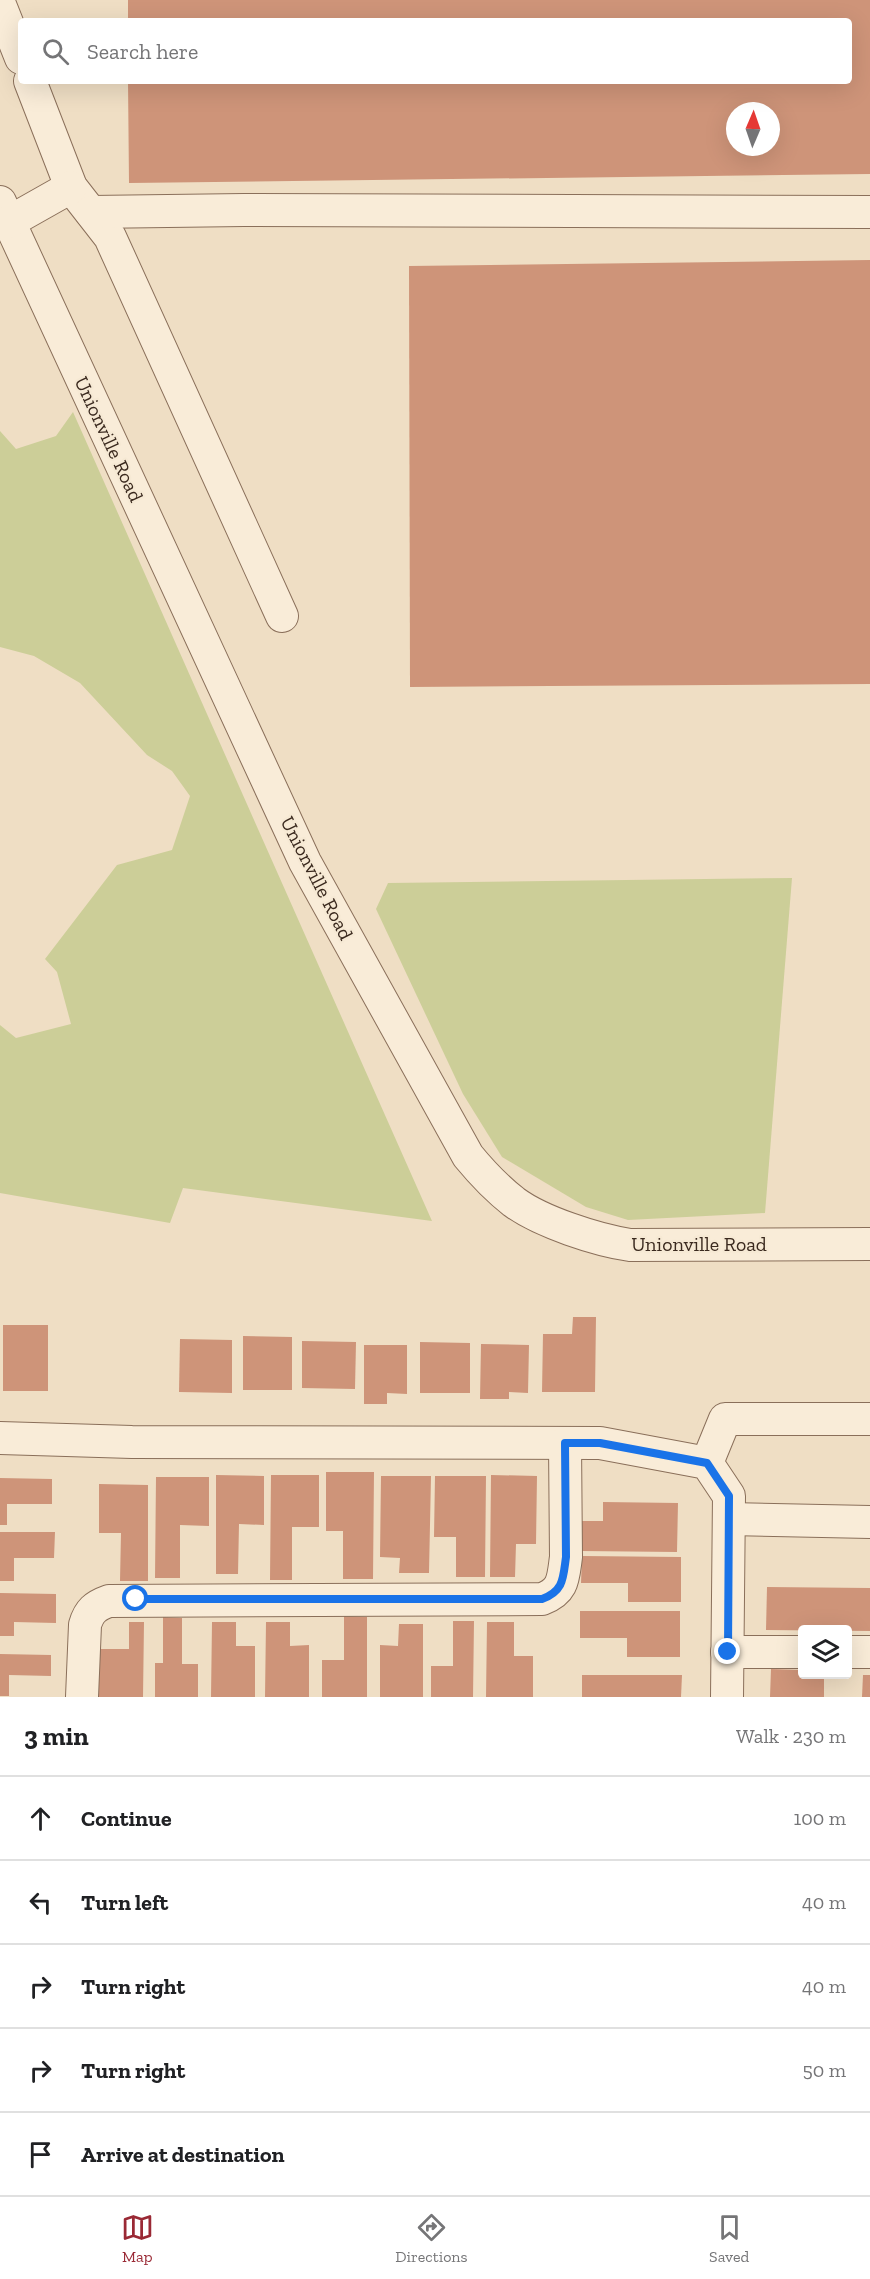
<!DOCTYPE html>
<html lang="en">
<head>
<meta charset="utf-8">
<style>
  :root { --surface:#fff; --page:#f2f2f2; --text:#202124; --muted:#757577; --line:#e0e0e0; --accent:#9a2935 }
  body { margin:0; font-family:"Zilla Slab",serif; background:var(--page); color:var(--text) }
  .controls { position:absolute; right:18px; bottom:18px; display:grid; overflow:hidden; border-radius:6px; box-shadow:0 6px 24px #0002 }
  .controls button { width:54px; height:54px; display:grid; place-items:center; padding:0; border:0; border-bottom:2px solid var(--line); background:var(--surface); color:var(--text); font:30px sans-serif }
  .compass { position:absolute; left:726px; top:102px; width:54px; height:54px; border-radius:50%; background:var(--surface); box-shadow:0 6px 24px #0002; rotate:2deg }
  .stop { position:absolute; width:18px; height:18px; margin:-14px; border:4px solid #1a73e8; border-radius:50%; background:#fff }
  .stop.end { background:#1a73e8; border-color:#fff; box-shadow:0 2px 6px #0008 }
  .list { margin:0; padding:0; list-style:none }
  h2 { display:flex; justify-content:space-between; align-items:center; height:78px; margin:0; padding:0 24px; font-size:26px }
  h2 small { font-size:20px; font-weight:400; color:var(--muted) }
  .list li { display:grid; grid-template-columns:39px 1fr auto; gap:18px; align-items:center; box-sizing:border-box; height:84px; padding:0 24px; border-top:2px solid var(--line) }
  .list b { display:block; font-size:22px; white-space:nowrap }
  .list em { font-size:20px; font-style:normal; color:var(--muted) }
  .icon { flex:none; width:33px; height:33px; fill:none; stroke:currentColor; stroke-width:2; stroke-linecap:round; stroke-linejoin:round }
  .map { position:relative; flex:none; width:870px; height:1697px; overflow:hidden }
  .search { position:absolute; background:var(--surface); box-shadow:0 6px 24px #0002; left:18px; right:18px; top:18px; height:66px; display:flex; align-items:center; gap:15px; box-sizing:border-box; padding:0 21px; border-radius:6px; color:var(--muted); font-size:22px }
  .sheet { height:498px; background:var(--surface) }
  nav { display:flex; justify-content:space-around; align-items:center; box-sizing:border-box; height:84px; border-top:2px solid var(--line); background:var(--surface); font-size:16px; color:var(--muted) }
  nav a { display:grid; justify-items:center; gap:3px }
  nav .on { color:var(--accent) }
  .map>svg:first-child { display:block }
  .green { fill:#ccce98 }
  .building { fill:#ce9479; fill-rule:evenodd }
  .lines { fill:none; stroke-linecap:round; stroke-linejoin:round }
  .minor-casing { stroke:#8a6f5a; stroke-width:34 }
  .minor { stroke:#f9ecd8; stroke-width:32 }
  .route { stroke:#1a73e8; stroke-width:8 }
  .labels { text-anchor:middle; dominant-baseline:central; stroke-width:4.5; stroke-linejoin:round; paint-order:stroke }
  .street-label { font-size:20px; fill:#3a291e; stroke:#f6e9d4 }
</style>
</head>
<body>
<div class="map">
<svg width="870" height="1697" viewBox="0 0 870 1697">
  <rect width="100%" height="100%" fill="#efdec4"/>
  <g class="green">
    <path d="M 73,412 L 432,1221 L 183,1188 L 170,1223 L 0,1193 L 0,1025 L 16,1038 L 71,1024 L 57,972 L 45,959 L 117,865 L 172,850 L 190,796 L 172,771 L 147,755 L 80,683 L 34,656 L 0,647 L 0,431 L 16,449 L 56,436 Z"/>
    <path d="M 792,878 L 765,1213 L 628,1220 L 586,1207 L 502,1157 L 463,1094 L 376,909 L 388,883 Z"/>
  </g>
  <g class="building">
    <path d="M 128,0 L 870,0 L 870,174 L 129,183 L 128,81 L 849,81 L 849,21 L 128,21 ZM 735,111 L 771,111 L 771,147 L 735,147 Z"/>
    <path d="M 870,260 L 870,684 L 410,687 L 409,266 Z"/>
    <path d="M 573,1317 L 596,1317 L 595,1392 L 542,1392 L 543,1334 L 572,1334 Z"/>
    <rect x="3" y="1325" width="45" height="66"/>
    <path d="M 243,1336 L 292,1337 L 292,1390 L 243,1390 Z"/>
    <path d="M 180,1339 L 232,1340 L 232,1393 L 179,1392 Z"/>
    <path d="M 302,1341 L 356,1342 L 355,1389 L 302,1388 Z"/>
    <path d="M 420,1342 L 470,1343 L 470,1393 L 420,1393 Z"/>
    <path d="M 481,1344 L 529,1345 L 528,1393 L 509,1392 L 509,1399 L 480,1399 Z"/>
    <path d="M 364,1345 L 407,1345 L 407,1394 L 387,1393 L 387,1404 L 364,1404 Z"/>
    <path d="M 326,1472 L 374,1472 L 373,1579 L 343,1579 L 343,1531 L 326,1531 Z"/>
    <path d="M 216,1475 L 264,1476 L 264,1525 L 239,1524 L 238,1574 L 216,1574 Z"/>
    <path d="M 271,1475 L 319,1475 L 319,1527 L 292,1527 L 292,1580 L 270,1580 Z"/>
    <path d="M 491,1475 L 537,1476 L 536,1544 L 516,1544 L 515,1577 L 490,1577 Z"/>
    <path d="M 381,1476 L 431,1476 L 429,1573 L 399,1573 L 400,1558 L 380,1557 Z"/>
    <path d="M 435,1476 L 486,1476 L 485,1577 L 456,1577 L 456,1537 L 434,1537 Z"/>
    <path d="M 156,1477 L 209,1477 L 209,1526 L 180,1525 L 180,1578 L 155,1578 Z"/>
    <path d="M 0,1478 L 52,1479 L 52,1504 L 7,1504 L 7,1525 L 0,1525 Z"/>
    <path d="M 99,1484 L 148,1485 L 148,1581 L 120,1581 L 121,1533 L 99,1533 Z"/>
    <path d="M 603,1502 L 678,1503 L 677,1552 L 581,1551 L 582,1521 L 603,1521 Z"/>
    <path d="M 0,1532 L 55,1532 L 54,1558 L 14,1558 L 14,1581 L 0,1581 Z"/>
    <path d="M 582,1556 L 681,1557 L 681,1602 L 628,1602 L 628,1583 L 581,1583 Z"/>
    <path d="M 767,1587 L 870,1588 L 870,1631 L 766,1630 Z"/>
    <path d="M 0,1593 L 56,1594 L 56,1623 L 14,1622 L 14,1636 L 0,1636 Z"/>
    <path d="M 580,1611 L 680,1611 L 680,1657 L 627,1657 L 627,1638 L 580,1638 Z"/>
    <path d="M 344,1616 L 367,1617 L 367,1697 L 322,1697 L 322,1660 L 344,1660 Z"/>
    <path d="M 163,1617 L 182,1618 L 182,1664 L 198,1664 L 198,1697 L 155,1697 L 155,1663 L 163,1663 Z"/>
    <path d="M 453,1621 L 474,1621 L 473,1697 L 431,1697 L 431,1666 L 453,1666 Z"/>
    <path d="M 129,1622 L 144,1622 L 143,1697 L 96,1697 L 97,1649 L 129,1649 Z"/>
    <path d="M 212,1622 L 236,1622 L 236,1646 L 255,1646 L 255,1697 L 211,1697 Z"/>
    <path d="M 266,1622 L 290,1622 L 290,1646 L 309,1645 L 309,1697 L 265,1697 Z"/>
    <path d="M 487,1622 L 514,1622 L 514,1656 L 533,1656 L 533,1697 L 486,1697 Z"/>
    <path d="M 399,1624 L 423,1624 L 423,1697 L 380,1697 L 380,1645 L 398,1646 Z"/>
    <path d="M 0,1654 L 51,1655 L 51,1676 L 9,1675 L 9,1696 L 0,1696 Z"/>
    <path d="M 771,1669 L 802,1670 L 802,1674 L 824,1674 L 824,1697 L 770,1697 Z"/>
    <path d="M 582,1675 L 682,1675 L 681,1697 L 582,1697 Z"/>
    <path d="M 863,1675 L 870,1675 L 870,1697 L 862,1697 Z"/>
  </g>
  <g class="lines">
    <g class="minor-casing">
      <g id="minor">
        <path d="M 0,5 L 21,58"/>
        <path d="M 30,81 L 71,187 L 110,237 L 282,616"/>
        <path d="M 0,202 L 305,862 L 468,1156 C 482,1173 496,1188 514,1202 C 541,1222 597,1240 630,1245 L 870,1244"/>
        <path d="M 91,212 L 244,210 L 870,212"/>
        <path d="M 9,222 L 71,187"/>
        <path d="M 0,1438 L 132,1442 L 600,1443 L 707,1463 L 729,1496 L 727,1697"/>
        <path d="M 707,1463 L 725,1419 L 870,1419"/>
        <path d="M 729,1519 L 870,1522"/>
        <path d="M 727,1652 L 802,1652"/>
        <path d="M 848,1652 L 870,1652"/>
        <path d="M 82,1697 L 85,1625 C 89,1611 95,1606 109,1601 L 542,1599 C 564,1591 563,1578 566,1557 L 565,1443"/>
      </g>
    </g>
    <use href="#minor" class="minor"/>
  </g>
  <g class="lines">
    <path class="route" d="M 136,1599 L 542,1599 C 564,1591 563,1578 566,1557 L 565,1443 L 600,1443 L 707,1463 L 729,1496 L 728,1652"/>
  </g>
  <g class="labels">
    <g class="street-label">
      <text transform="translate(109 439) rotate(65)">Unionville Road</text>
      <text transform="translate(317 878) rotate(63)">Unionville Road</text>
      <text x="699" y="1244">Unionville Road</text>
    </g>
  </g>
</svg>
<div class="controls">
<button><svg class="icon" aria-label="layers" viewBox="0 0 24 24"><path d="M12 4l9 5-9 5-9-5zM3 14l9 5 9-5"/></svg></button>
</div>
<svg class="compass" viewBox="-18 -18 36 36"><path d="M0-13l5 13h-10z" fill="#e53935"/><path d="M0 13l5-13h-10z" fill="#757577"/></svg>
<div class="stop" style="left:136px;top:1599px"></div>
<div class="stop end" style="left:728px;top:1652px"></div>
<div class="search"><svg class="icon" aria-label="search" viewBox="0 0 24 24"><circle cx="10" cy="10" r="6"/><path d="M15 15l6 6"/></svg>Search here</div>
</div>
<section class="sheet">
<h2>3 min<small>Walk · 230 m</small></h2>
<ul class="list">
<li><svg class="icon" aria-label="ahead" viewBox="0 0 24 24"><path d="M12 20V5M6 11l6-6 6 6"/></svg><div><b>Continue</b></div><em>100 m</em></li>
<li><svg class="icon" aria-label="left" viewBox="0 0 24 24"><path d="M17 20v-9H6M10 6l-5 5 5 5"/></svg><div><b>Turn left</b></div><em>40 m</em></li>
<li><svg class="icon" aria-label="right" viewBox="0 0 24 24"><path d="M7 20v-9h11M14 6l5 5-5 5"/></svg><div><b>Turn right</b></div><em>40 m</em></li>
<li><svg class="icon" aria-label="right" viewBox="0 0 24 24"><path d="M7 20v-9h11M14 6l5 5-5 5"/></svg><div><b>Turn right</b></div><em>50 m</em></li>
<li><svg class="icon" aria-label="arrive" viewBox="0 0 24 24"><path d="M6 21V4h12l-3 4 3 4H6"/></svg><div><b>Arrive at destination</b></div></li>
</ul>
</section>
<nav>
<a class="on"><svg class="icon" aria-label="map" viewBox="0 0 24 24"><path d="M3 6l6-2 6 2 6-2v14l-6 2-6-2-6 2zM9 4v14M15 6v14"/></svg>Map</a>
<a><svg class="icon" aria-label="directions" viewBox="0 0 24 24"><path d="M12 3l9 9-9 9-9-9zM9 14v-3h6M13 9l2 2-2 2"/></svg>Directions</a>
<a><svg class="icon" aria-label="saved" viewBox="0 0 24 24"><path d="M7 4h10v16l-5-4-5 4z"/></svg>Saved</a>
</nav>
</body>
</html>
